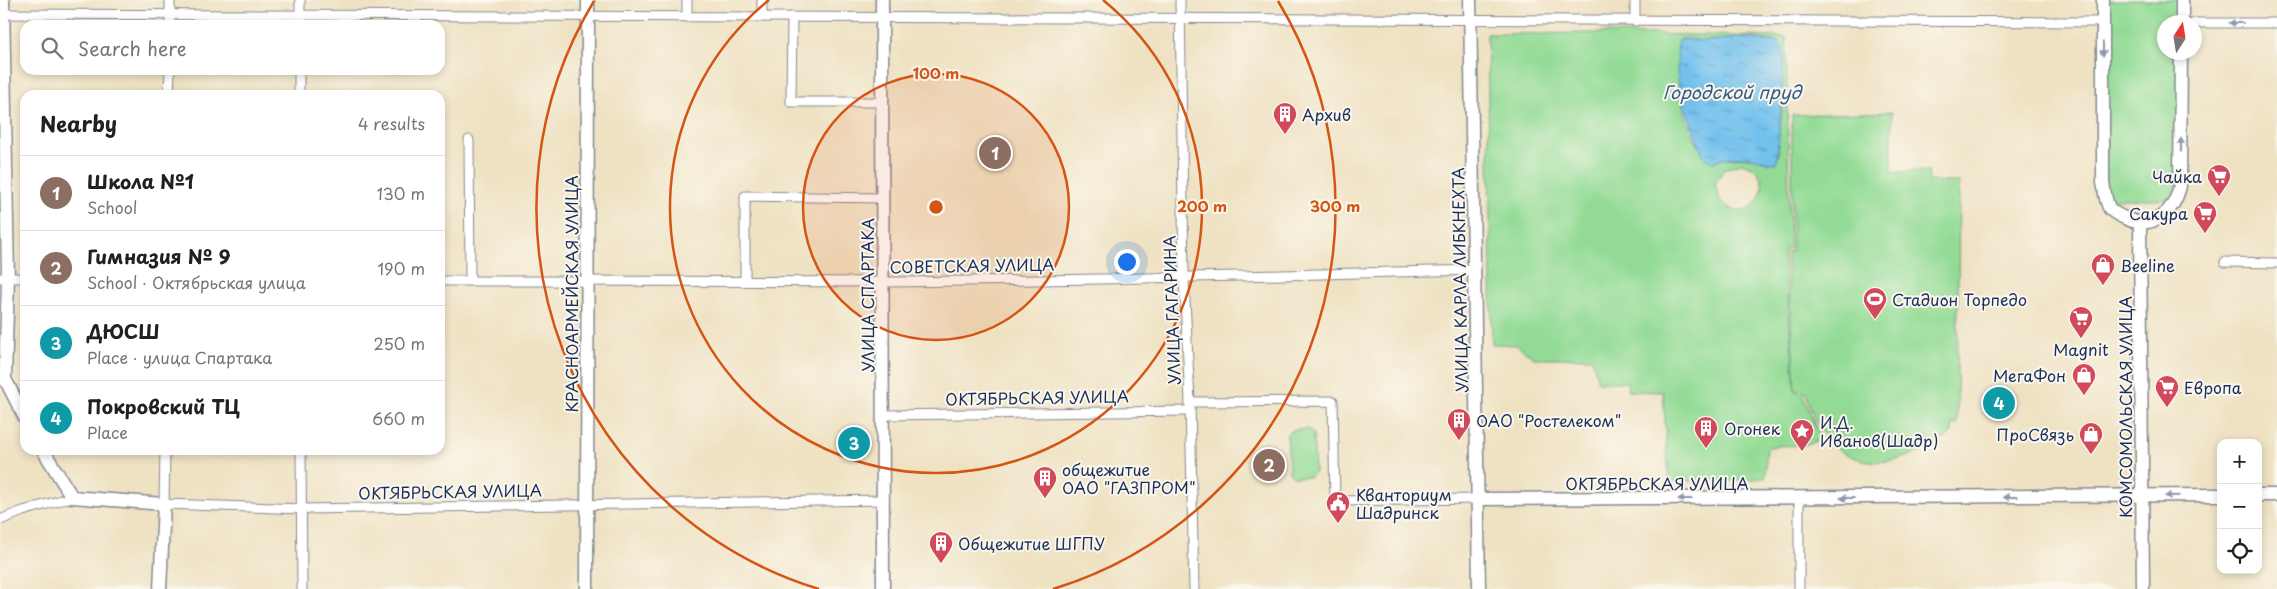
<!DOCTYPE html>
<html lang="en">
<head>
<meta charset="utf-8">
<style>
  :root { --surface:#fff; --page:#f2f2f2; --text:#202124; --muted:#757577; --line:#e0e0e0; --accent:#d93025 }
  body { margin:0; font-family:"Playpen Sans",sans-serif; background:var(--page); color:var(--text) }
  .controls { position:absolute; right:15px; bottom:15px; display:grid; overflow:hidden; border-radius:10px; box-shadow:0 2px 8px #0003 }
  .controls button { width:45px; height:45px; display:grid; place-items:center; padding:0; border:0; border-bottom:1px solid var(--line); background:var(--surface); color:var(--text); font:25px sans-serif }
  .compass { position:absolute; left:2157px; top:15px; width:45px; height:45px; border-radius:50%; background:var(--surface); box-shadow:0 2px 8px #0003; rotate:12deg }
  .you { position:absolute; left:1126px; top:261px; width:18px; height:18px; margin:-12px; border:4px solid #fff; border-radius:50%; background:#1a73e8; box-shadow:0 0 0 8px #1a73e833 }
  .badge { display:grid; place-items:center; width:32px; height:32px; border-radius:50%; background:var(--accent); color:#fff; font-size:16px; font-weight:700 }
  .pin { position:absolute; translate:-50% -50%; border:2px solid #fff; box-shadow:0 1px 5px #0006 }
  .list { margin:0; padding:0; list-style:none }
  h2 { display:flex; justify-content:space-between; align-items:center; height:65px; margin:0; padding:0 20px; font-size:21px }
  h2 small { font-size:16px; font-weight:400; color:var(--muted) }
  .list li { display:grid; grid-template-columns:32px 1fr auto; gap:15px; align-items:center; box-sizing:border-box; height:75px; padding:0 20px; border-top:1px solid var(--line) }
  .list b { display:block; font-size:19px; white-space:nowrap }
  .list p { margin:0; font-size:16px; white-space:nowrap; color:var(--muted) }
  .list em { font-size:16px; font-style:normal; color:var(--muted) }
  .icon { flex:none; width:28px; height:28px; fill:none; stroke:currentColor; stroke-width:2; stroke-linecap:round; stroke-linejoin:round }
  .map { position:relative; flex:none; width:2277px; height:589px; overflow:hidden }
  .search { position:absolute; background:var(--surface); box-shadow:0 2px 8px #0003; left:20px; top:20px; width:425px; height:55px; display:flex; align-items:center; gap:12px; box-sizing:border-box; padding:0 18px; border-radius:15px; color:var(--muted); font-size:19px }
  .panel { position:absolute; background:var(--surface); box-shadow:0 2px 8px #0003; left:20px; top:90px; width:425px; height:365px; border-radius:15px }
  .map>svg:first-child { display:block }
  .green { fill:#93db95; stroke:#57857a; fill-rule:evenodd }
  .water { fill:url(#water-ripples); stroke:#4678a6 }
  .lines { fill:none; stroke-linecap:round; stroke-linejoin:round }
  .street-casing { stroke:#858890; stroke-width:11 }
  .secondary-casing { stroke:#858890; stroke-width:15 }
  .street { stroke:#fff; stroke-width:9 }
  .secondary { stroke:#fff; stroke-width:12 }
  .oneway { fill:#8d97ae }
  .ring { fill:none; stroke:#d45514; stroke-width:2.5 }
  .labels { text-anchor:middle; dominant-baseline:central; stroke-width:4; stroke-linejoin:round; paint-order:stroke }
  .poi-label { font-size:16px; fill:#1b2f5e; stroke:#fbf7ec; text-anchor:start }
  .street-label { font-size:16px; fill:#1b2f5e; stroke:#fbf7ec }
  .water-label { font-size:18px; font-style:italic; fill:#355b89; stroke:#fbf7ec }
  .centre { fill:#d45514; stroke:#fbf7ec; stroke-width:2.5 }
  .ring-label { font-size:15px; text-anchor:middle; font-weight:bold; fill:#d45514; stroke:#fbf7ec; stroke-width:4; stroke-linejoin:round; paint-order:stroke }
</style>
</head>
<body>
<div class="map">
<svg width="2277" height="589" viewBox="0 0 2277 589">
  <defs>
    <pattern id="water-ripples" width="26" height="14" patternUnits="userSpaceOnUse" patternTransform="scale(1.25)"><rect width="26" height="14" fill="#72c1ed"/><path d="M2 4q2-2 4 0t4 0M15 11q2-2 4 0t4 0" fill="none" stroke="#5d9dc3"/></pattern>
  </defs>
  <rect width="100%" height="100%" fill="#fbf7ec"/>
  <filter id="ink" filterUnits="userSpaceOnUse"><feTurbulence type="fractalNoise" baseFrequency=".02" numOctaves="2"/><feDisplacementMap in="SourceGraphic" scale="10" xChannelSelector="R" yChannelSelector="G"/><feConvolveMatrix kernelMatrix="1 2 1 2 8 2 1 2 1" color-interpolation-filters="sRGB"/></filter>
  <filter id="wash" filterUnits="userSpaceOnUse"><feTurbulence type="fractalNoise" baseFrequency=".0096" numOctaves="4" result="noise"/><feDisplacementMap in="SourceGraphic" scale="20" xChannelSelector="R" yChannelSelector="G"/><feGaussianBlur stdDeviation="1.12" result="paint"/><feColorMatrix in="noise" values="0 0 0 0 0 0 0 0 0 0 0 0 0 0 0 0 0 1.4 0 .05"/><feComposite in="paint" operator="in"/></filter>
  <g filter="url(#wash)">
    <rect width="100%" height="100%" fill="#efe2c3"/>
    <g class="green">
      <path d="M 2103,0 L 2182,0 L 2182,22 L 2164,22 L 2164,52 L 2181,53 L 2177,199 L 2106,199 Z"/>
      <path d="M 1606,33 L 1786,37 L 1790,248 L 1784,250 L 1795,390 L 1803,395 L 1820,438 C 1805,451 1785,442 1767,448 L 1765,478 L 1729,481 L 1669,481 L 1663,392 L 1628,391 L 1627,382 L 1598,382 L 1592,358 L 1534,358 L 1517,345 L 1492,344 L 1487,34 ZM 1739,38 L 1757,38 L 1779,42 L 1782,47 L 1782,117 L 1778,136 L 1779,156 L 1771,163 C 1751,157 1733,155 1713,162 C 1683,138 1675,77 1678,41 L 1682,39 L 1705,41 ZM 1741,163 C 1785,173 1752,233 1720,201 L 1715,184 L 1724,169 Z"/>
      <path d="M 1892,112 L 1892,172 L 1928,171 L 1929,181 L 1959,182 L 1957,424 L 1953,424 L 1952,433 C 1915,461 1858,479 1824,435 C 1815,423 1810,407 1806,393 L 1795,389 L 1787,251 L 1792,251 L 1792,115 Z"/>
      <path d="M 1308,429 L 1313,434 L 1315,472 L 1310,477 L 1294,477 L 1289,472 L 1287,434 L 1292,430 Z"/>
    </g>
    <path class="water" d="M 1739,38 L 1779,42 L 1782,47 L 1784,60 L 1777,163 L 1771,163 L 1751,157 L 1730,157 L 1713,162 L 1707,160 L 1702,153 L 1680,94 L 1677,71 L 1678,41 L 1682,39 L 1705,41 Z"/>
  </g>
  <g filter="url(#ink)">
    <g class="lines">
      <g class="street-casing">
        <g id="street">
          <path d="M 300,0 L 300,25"/>
          <path d="M 1180,0 L 1184,278 L 1190,402 L 1194,589"/>
          <path d="M 1635,0 L 1635,21"/>
          <path d="M 0,14 L 2103,22"/>
          <path d="M 687,17 L 687,0"/>
          <path d="M 762,17 L 762,0"/>
          <path d="M 792,17 L 791,102 L 882,102"/>
          <path d="M 2194,23 L 2277,23"/>
          <path d="M 170,25 L 170,0"/>
          <path d="M 169,95 L 170,70"/>
          <path d="M 299,95 L 299,70"/>
          <path d="M 469,140 L 470,281"/>
          <path d="M 2225,262 L 2277,263"/>
          <path d="M 0,278 L 25,278"/>
          <path d="M 440,281 C 587,280 735,282 882,282 C 1080,281 1278,275 1475,270"/>
          <path d="M 745,281 L 745,196 L 883,198"/>
          <path d="M 1190,402 L 1333,401 L 1335,501 L 1478,499"/>
          <path d="M 884,415 L 1190,411"/>
          <path d="M 165,450 L 164,504 L 302,509 L 884,500"/>
          <path d="M 301,450 L 302,589"/>
          <path d="M 0,520 L 23,511 L 72,497"/>
          <path d="M 1799,589 L 1799,498"/>
        </g>
      </g>
      <g class="secondary-casing">
        <g id="secondary">
          <path d="M 3,0 L 8,278 L 5,379 L 25,418"/>
          <path d="M 882,0 L 883,589"/>
          <path d="M 1470,0 L 1479,589"/>
          <path d="M 2103,0 L 2103,183 C 2105,191 2105,202 2110,209 C 2114,213 2122,217 2127,219 C 2154,230 2174,212 2180,186 L 2181,52"/>
          <path d="M 2182,22 L 2182,0"/>
          <path d="M 2140,224 L 2143,589"/>
          <path d="M 43,450 L 72,497 L 164,504 L 160,589"/>
          <path d="M 2258,495 L 2277,495"/>
          <path d="M 1478,499 L 2221,495"/>
          <path d="M 587,589 L 588,0"/>
        </g>
      </g>
      <use href="#street" class="street"/>
      <use href="#secondary" class="secondary"/>
    </g>
    <defs><path id="oneway-solid" d="M-6-.8H1V-3.2L6.5 0L1 3.2V.8H-6Z" transform="scale(1.25)"/></defs>
    <g class="oneway">
      <use href="#oneway-solid" transform="translate(2236 23) rotate(-180)"/>
      <use href="#oneway-solid" transform="translate(2103 49) rotate(90)"/>
      <use href="#oneway-solid" transform="translate(2181 145) rotate(-90)"/>
      <use href="#oneway-solid" transform="translate(2172 496) rotate(179)"/>
      <use href="#oneway-solid" transform="translate(2010 497) rotate(180)"/>
      <use href="#oneway-solid" transform="translate(1847 498) rotate(180)"/>
      <use href="#oneway-solid" transform="translate(1685 499) rotate(180)"/>
    </g>
  </g>
  <circle cx="936" cy="207" r="133" fill="#d45514" fill-opacity=".12"/>
  <g class="ring">
    <circle cx="936" cy="207" r="133"/>
    <path d="M1103 0A266 266 0 1 1 769 0"/>
    <path d="M819 589A399 399 0 0 1 594 1M1278 1A399 399 0 0 1 1053 589"/>
  </g>
  <defs>
    <g id="building-pin" transform="scale(1.25)"><path d="M0 17L-7.5 6A9.5 9.5 0 1 1 7.5 6Z" fill="#d1495b" stroke="#fbf7ec"/><path d="M-4-6H4V6H1V3H-1V6H-4ZM-2.5-4.3h1.7v1.8h-1.7ZM.8-4.3h1.7v1.8H.8ZM-2.5-1h1.7V.8h-1.7ZM.8-1h1.7V.8H.8Z" fill="#fff"/></g>
    <g id="supermarket-pin" transform="scale(1.25)"><path d="M0 17L-7.5 6A9.5 9.5 0 1 1 7.5 6Z" fill="#d1495b" stroke="#fbf7ec"/><path d="M-6-5.5h2.5l.6 2H6L4.5 2H-2.5L-4.4-4H-6ZM-1.5 3.2a1.3 1.3 0 1 0 .1 0ZM3 3.2a1.3 1.3 0 1 0 .1 0Z" fill="#fff"/></g>
    <g id="shop-pin" transform="scale(1.25)"><path d="M0 17L-7.5 6A9.5 9.5 0 1 1 7.5 6Z" fill="#d1495b" stroke="#fbf7ec"/><path d="M-5-2.5h2.3a2.7 3.5 0 0 1 5.4 0H5L5.5 6h-11ZM-1.5-2.5h3a1.5 2.3 0 0 0-3 0Z" fill="#fff"/></g>
    <g id="stadium-pin" transform="scale(1.25)"><path d="M0 17L-7.5 6A9.5 9.5 0 1 1 7.5 6Z" fill="#d1495b" stroke="#fbf7ec"/><path d="M0-5a6.5 5 0 1 0 0 10a6.5 5 0 1 0 0-10ZM-3.5-1.8h7v3.6h-7Z" fill="#fff"/></g>
    <g id="sight-pin" transform="scale(1.25)"><path d="M0 17L-7.5 6A9.5 9.5 0 1 1 7.5 6Z" fill="#d1495b" stroke="#fbf7ec"/><path d="M0-6L1.8-2.2L6-1.7L2.9 1.2L3.7 5.4L0 3.3L-3.7 5.4L-2.9 1.2L-6-1.7L-1.8-2.2Z" fill="#fff"/></g>
    <g id="civic-pin" transform="scale(1.25)"><path d="M0 17L-7.5 6A9.5 9.5 0 1 1 7.5 6Z" fill="#d1495b" stroke="#fbf7ec"/><path d="M-.6-6.5H3V-4.5H.6V-3L4-1V1h2V6H-6V1h2V-1L-.6-3ZM-1.2 2.5V6h2.4V2.5Z" fill="#fff"/></g>
  </defs>
  <g fill-rule="evenodd">
    <use href="#building-pin" x="1285" y="114"/>
    <use href="#supermarket-pin" x="2219" y="176"/>
    <use href="#supermarket-pin" x="2205" y="213"/>
    <use href="#shop-pin" x="2103" y="265"/>
    <use href="#stadium-pin" x="1875" y="299"/>
    <use href="#supermarket-pin" x="2081" y="318"/>
    <use href="#shop-pin" x="2084" y="375"/>
    <use href="#supermarket-pin" x="2167" y="387"/>
    <use href="#building-pin" x="1459" y="420"/>
    <use href="#building-pin" x="1706" y="428"/>
    <use href="#sight-pin" x="1802" y="431"/>
    <use href="#shop-pin" x="2091" y="434"/>
    <use href="#building-pin" x="1045" y="478"/>
    <use href="#civic-pin" x="1338" y="503"/>
    <use href="#building-pin" x="941" y="543"/>
  </g>
  <g class="labels">
    <g class="poi-label">
      <text x="1302" y="114">Архив</text>
      <text x="2202" y="176" text-anchor="end">Чайка</text>
      <text x="2188" y="213" text-anchor="end">Сакура</text>
      <text x="2120" y="265">Beeline</text>
      <text x="1892" y="299">Стадион Торпедо</text>
      <text x="2081" y="349" text-anchor="middle">Magnit</text>
      <text x="2066" y="375" text-anchor="end">МегаФон</text>
      <text x="2184" y="387">Европа</text>
      <text x="1476" y="420">ОАО "Ростелеком"</text>
      <text x="1820" y="422">И.Д.<tspan x="1820" dy="18">Иванов(Шадр)</tspan></text>
      <text x="1724" y="428">Огонек</text>
      <text x="2074" y="434" text-anchor="end">ПроСвязь</text>
      <text x="1062" y="469">общежитие<tspan x="1062" dy="18">ОАО "ГАЗПРОМ"</tspan></text>
      <text x="1356" y="494">Кванториум<tspan x="1356" dy="18">Шадринск</tspan></text>
      <text x="958" y="543">Общежитие ШГПУ</text>
    </g>
    <g class="street-label">
      <text transform="translate(972 265) rotate(-1)">СОВЕТСКАЯ УЛИЦА</text>
      <text transform="translate(1459 280) rotate(-91)">УЛИЦА КАРЛА ЛИБКНЕХТА</text>
      <text transform="translate(571 294) rotate(-90)">КРАСНОАРМЕЙСКАЯ УЛИЦА</text>
      <text transform="translate(867 295) rotate(-90)">УЛИЦА СПАРТАКА</text>
      <text transform="translate(1171 310) rotate(-92)">УЛИЦА ГАГАРИНА</text>
      <text transform="translate(1037 397) rotate(-1)">ОКТЯБРЬСКАЯ УЛИЦА</text>
      <text transform="translate(2125 407) rotate(-90)">КОМСОМОЛЬСКАЯ УЛИЦА</text>
      <text x="1657" y="483">ОКТЯБРЬСКАЯ УЛИЦА</text>
      <text transform="translate(450 491) rotate(-1)">ОКТЯБРЬСКАЯ УЛИЦА</text>
    </g>
    <g class="water-label">
      <text x="1732" y="91">Городской пруд</text>
    </g>
  </g>
  <circle cx="936" cy="207" r="8" class="centre"/>
  <g class="ring-label">
    <text x="936" y="79">100 m</text>
    <text x="1202" y="212">200 m</text>
    <text x="1335" y="212">300 m</text>
  </g>
</svg>
<div class="controls">
<button>+</button>
<button>−</button>
<button><svg class="icon" aria-label="locate" viewBox="0 0 24 24"><circle cx="12" cy="12" r="6"/><path d="M12 2v4M12 18v4M2 12h4M18 12h4"/></svg></button>
</div>
<svg class="compass" viewBox="-18 -18 36 36"><path d="M0-13l5 13h-10z" fill="#e53935"/><path d="M0 13l5-13h-10z" fill="#757577"/></svg>
<div class="you"></div>
<div class="pin badge" style="left:995px;top:153px;background:#8d6e63">1</div>
<div class="pin badge" style="left:1269px;top:465px;background:#8d6e63">2</div>
<div class="pin badge" style="left:854px;top:443px;background:#0f9aa8">3</div>
<div class="pin badge" style="left:1999px;top:403px;background:#0f9aa8">4</div>
<div class="search"><svg class="icon" aria-label="search" viewBox="0 0 24 24"><circle cx="10" cy="10" r="6"/><path d="M15 15l6 6"/></svg>Search here</div>
<section class="panel">
<h2>Nearby<small>4 results</small></h2>
<ul class="list">
<li><span class="badge" style="background:#8d6e63">1</span><div><b>Школа №1</b><p>School</p></div><em>130 m</em></li>
<li><span class="badge" style="background:#8d6e63">2</span><div><b>Гимназия № 9</b><p>School · Октябрьская улица</p></div><em>190 m</em></li>
<li><span class="badge" style="background:#0f9aa8">3</span><div><b>ДЮСШ</b><p>Place · улица Спартака</p></div><em>250 m</em></li>
<li><span class="badge" style="background:#0f9aa8">4</span><div><b>Покровский ТЦ</b><p>Place</p></div><em>660 m</em></li>
</ul>
</section>
</div>
</body>
</html>
